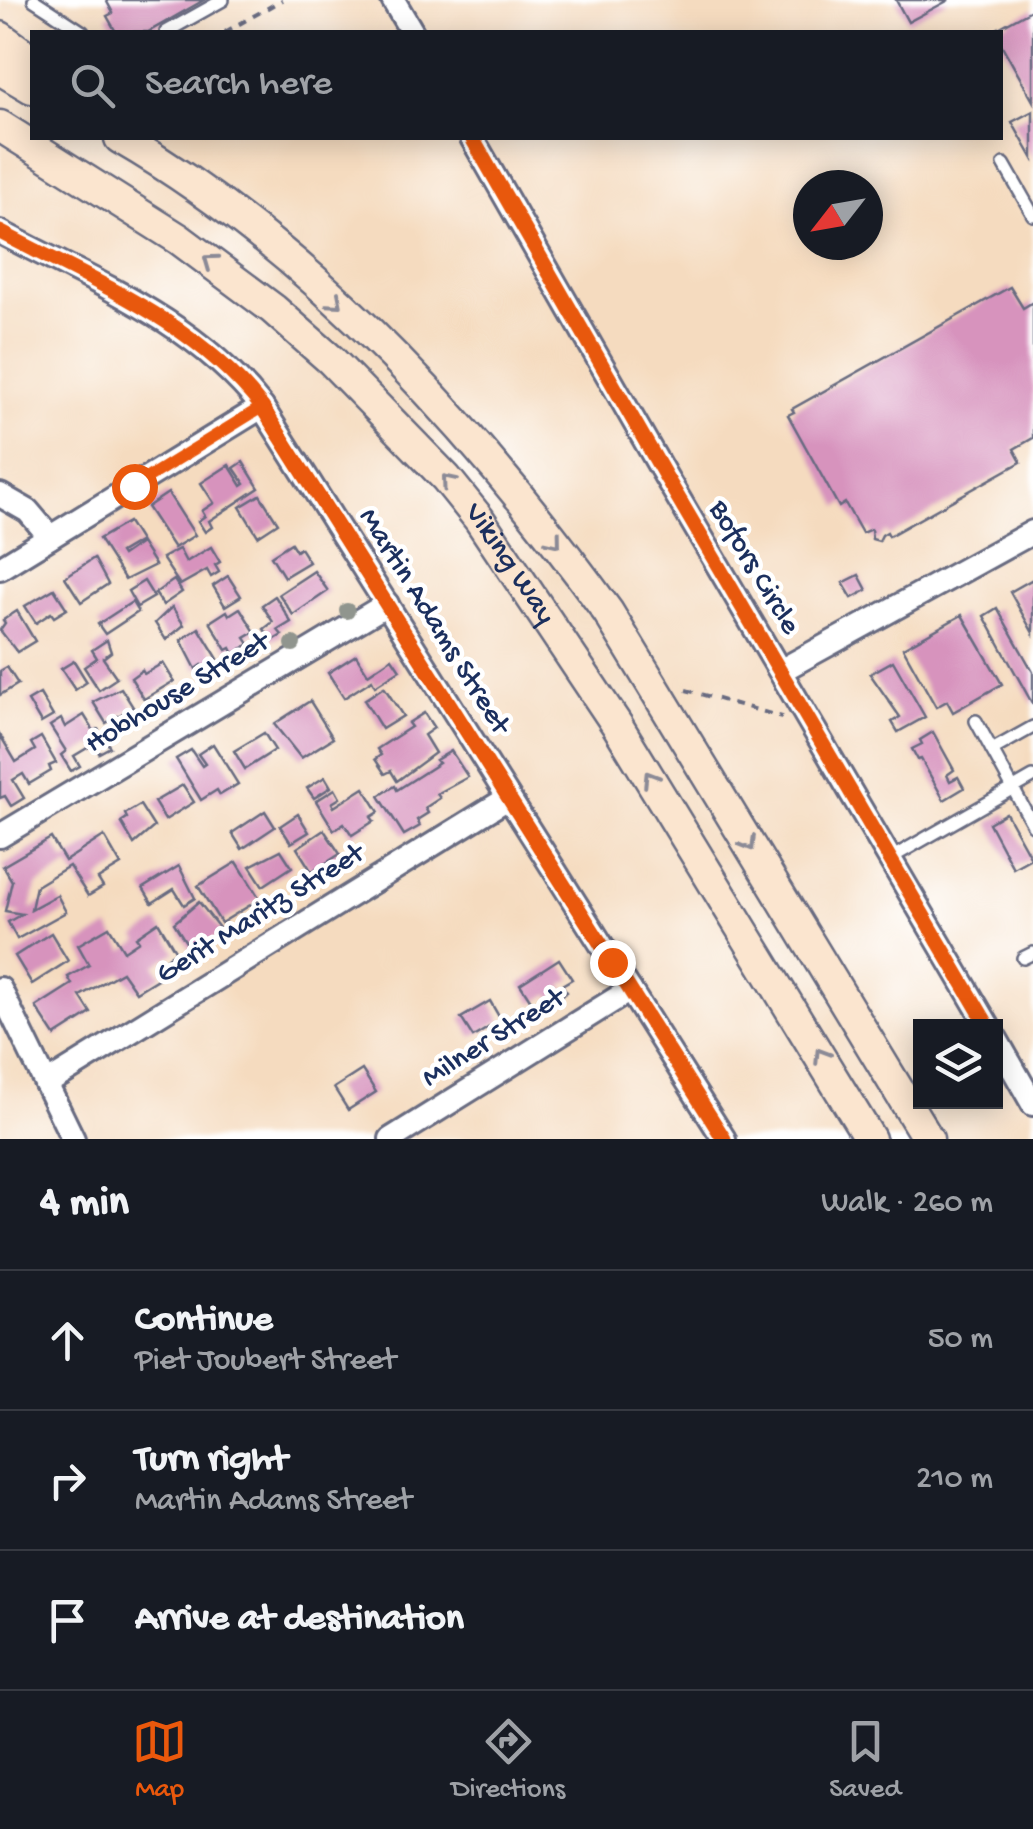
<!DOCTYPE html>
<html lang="en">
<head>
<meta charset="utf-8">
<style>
  :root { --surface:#171b24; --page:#20242c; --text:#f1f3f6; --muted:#9ea1a6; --line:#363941; --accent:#ea580c }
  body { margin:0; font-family:"Gochi Hand",sans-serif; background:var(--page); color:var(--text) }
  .controls { position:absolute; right:30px; bottom:30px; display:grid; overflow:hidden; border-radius:0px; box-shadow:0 5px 25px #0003 }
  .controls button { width:90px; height:90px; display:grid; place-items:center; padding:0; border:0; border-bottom:2px solid var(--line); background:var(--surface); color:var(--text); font:50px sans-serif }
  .compass { position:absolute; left:793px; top:170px; width:90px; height:90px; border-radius:50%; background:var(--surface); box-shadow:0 5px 25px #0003; rotate:239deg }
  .stop { position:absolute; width:30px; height:30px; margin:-22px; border:8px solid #ea580c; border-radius:50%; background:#fff }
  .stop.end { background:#ea580c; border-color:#fff; box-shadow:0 2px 10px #0008 }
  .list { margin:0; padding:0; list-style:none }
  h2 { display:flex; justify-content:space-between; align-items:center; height:130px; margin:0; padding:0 40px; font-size:42px }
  h2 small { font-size:32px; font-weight:400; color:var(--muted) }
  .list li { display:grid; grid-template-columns:65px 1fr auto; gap:30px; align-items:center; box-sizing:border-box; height:140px; padding:0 40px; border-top:2px solid var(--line) }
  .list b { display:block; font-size:38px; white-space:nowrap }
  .list p { margin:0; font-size:32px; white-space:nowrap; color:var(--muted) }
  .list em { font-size:32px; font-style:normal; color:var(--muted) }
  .icon { flex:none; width:55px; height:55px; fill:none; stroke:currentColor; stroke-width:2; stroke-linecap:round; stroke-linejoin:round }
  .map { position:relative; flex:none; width:1033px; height:1139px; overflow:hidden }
  .search { position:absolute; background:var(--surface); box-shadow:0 5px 25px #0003; left:30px; right:30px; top:30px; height:110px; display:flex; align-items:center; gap:25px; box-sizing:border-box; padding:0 35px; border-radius:0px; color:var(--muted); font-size:38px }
  .sheet { height:550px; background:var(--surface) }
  nav { display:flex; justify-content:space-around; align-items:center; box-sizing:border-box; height:140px; border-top:2px solid var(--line); background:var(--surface); font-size:28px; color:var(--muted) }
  nav a { display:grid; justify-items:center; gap:5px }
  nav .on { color:var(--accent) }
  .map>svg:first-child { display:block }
  .building { fill:#d793bd }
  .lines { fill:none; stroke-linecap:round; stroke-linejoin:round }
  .lane-casing { stroke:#676b80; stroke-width:16 }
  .street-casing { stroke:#676b80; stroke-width:28 }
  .secondary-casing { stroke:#676b80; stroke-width:35 }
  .path { stroke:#676b80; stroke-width:4; stroke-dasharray:8 8; stroke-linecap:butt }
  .lane { stroke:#fff; stroke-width:11 }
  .street { stroke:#fff; stroke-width:22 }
  .secondary { stroke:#fbe5cf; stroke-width:30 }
  .cycleway-casing { stroke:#fff; stroke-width:21 }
  .cycleway { stroke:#e8590c; stroke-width:15 }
  .tree { fill:#90958e }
  .oneway { stroke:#8b8a96 }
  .route { stroke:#ea580c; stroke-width:12 }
  .labels { text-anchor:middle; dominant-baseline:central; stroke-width:9; stroke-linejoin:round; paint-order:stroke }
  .street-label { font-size:30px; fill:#1b2f5e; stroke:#fff }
</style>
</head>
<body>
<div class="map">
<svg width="1033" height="1139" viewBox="0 0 1033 1139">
  <rect width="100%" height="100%" fill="#fff"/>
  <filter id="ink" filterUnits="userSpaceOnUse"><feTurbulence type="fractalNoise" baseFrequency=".01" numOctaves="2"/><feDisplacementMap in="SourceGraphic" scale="20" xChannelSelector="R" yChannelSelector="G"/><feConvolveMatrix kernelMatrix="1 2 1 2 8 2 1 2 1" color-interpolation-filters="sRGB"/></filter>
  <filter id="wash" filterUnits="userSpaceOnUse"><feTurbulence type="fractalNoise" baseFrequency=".0048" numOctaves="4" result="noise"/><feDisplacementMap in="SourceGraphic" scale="40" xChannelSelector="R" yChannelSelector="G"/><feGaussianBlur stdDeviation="2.25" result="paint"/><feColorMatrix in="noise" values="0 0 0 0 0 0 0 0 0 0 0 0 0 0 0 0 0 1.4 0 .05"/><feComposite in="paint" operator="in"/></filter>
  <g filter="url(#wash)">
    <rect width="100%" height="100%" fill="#f5dbbf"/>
    <g id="blocks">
      <g class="building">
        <path d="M 106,0 L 204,0 L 148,32 L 116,32 L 107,16 L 113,13 Z"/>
        <path d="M 896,0 L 949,0 L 908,22 Z"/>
        <path d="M 1033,9 L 1033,101 L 1000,42 L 1000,32 L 991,32 Z"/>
        <path d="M 1033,111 L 1033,159 L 1012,122 Z"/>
        <path d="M 1010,287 L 1023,308 L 1033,302 L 1033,438 L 1014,449 L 1021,462 L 889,536 L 887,532 L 882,535 L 879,541 L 872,539 L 871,529 L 862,533 L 845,503 L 839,507 L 788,415 L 794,412 L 792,409 Z"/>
        <path d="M 243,462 L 259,488 L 209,521 L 212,527 L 205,532 L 198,521 L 205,516 L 202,511 L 214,503 L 201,483 L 229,465 L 242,486 L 245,484 L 234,468 Z"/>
        <path d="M 168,493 L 195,535 L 174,548 L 147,507 Z"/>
        <path d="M 260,495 L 278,523 L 258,536 L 240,507 Z"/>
        <path d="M 128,522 L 140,541 L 120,553 L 122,556 L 141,543 L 155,565 L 125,580 L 99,539 Z"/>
        <path d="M 291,543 L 296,551 L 300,548 L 309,562 L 284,577 L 271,556 Z"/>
        <path d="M 211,547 L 220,562 L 215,565 L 219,572 L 211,577 L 207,570 L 180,585 L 162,558 L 179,549 L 186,562 Z"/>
        <path d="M 94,558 L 108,584 L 81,602 L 65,577 Z"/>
        <path d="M 314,571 L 328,591 L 293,615 L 279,594 Z"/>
        <path d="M 859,575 L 867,590 L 852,598 L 843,583 Z"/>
        <path d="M 228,576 L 241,596 L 225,606 L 213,586 Z"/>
        <path d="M 1033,579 L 1033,633 L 1010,592 Z"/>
        <path d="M 174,580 L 182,592 L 163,605 L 155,593 Z"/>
        <path d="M 144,581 L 154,597 L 137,607 L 128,591 Z"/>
        <path d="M 54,589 L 67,609 L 54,617 L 51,613 L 36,623 L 25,606 Z"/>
        <path d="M 275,596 L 291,622 L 278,630 L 282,635 L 272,641 L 264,629 L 273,622 L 262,605 Z"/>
        <path d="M 132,602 L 138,612 L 105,634 L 98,624 Z"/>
        <path d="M 172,607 L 184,625 L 166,640 L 155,623 Z"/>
        <path d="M 240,608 L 255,632 L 245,638 L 249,644 L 234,654 L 231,648 L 227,650 L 210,622 L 227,611 L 229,615 Z"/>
        <path d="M 997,608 L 1033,672 L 1033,705 L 984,616 Z"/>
        <path d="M 17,611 L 35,641 L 17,652 L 0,630 L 5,623 L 3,620 Z"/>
        <path d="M 962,615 L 1002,684 L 953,712 L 947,701 L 936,707 L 903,648 Z"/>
        <path d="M 199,628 L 218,659 L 204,669 L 202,665 L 196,669 L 181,640 Z"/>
        <path d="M 107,640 L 111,652 L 103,658 L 117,678 L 99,690 L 84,667 L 97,658 L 92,650 Z"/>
        <path d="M 356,655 L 368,674 L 392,658 L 400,670 L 375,686 L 372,680 L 344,698 L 328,673 Z"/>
        <path d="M 74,661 L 87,682 L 75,690 L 61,669 Z"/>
        <path d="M 893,661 L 925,717 L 898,732 L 892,722 L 900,717 L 870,674 Z"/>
        <path d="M 163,663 L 174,681 L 144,699 L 131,678 L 142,670 L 144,674 Z"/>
        <path d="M 7,667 L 18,684 L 0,695 L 0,671 Z"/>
        <path d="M 384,687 L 403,716 L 382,729 L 364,700 Z"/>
        <path d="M 121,688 L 133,707 L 106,723 L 93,702 Z"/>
        <path d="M 40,694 L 53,716 L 41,723 L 28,701 Z"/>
        <path d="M 310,701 L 333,738 L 301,758 L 274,724 Z"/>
        <path d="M 424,713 L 434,728 L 424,735 L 435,753 L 397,781 L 391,771 L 385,774 L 375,759 L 381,755 L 377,749 L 411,727 L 408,723 Z"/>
        <path d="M 84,715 L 94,731 L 98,729 L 110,747 L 99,753 L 94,744 L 74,756 L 80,766 L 71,771 L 61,755 L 66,751 L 50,726 L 61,719 L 65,727 Z"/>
        <path d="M 933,732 L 954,770 L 947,775 L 950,781 L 958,777 L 964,788 L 944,800 L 921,759 L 918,760 L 912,749 L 922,744 L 920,740 Z"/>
        <path d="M 264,733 L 275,750 L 245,769 L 234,751 Z"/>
        <path d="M 0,735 L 16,762 L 35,750 L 31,743 L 41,737 L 56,763 L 49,766 L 51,771 L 29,784 L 23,774 L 13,780 L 24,798 L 11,806 L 5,796 L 0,798 Z"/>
        <path d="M 213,744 L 238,784 L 220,795 L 217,790 L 201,800 L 176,759 L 191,750 L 202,766 L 205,764 L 198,754 Z"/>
        <path d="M 451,751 L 468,777 L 437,794 L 440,798 L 425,808 L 428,813 L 417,820 L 420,826 L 404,835 L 379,796 L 395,786 L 397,790 L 439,763 L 436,760 Z"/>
        <path d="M 325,777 L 331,787 L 314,798 L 307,788 Z"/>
        <path d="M 183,785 L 194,802 L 165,820 L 154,802 Z"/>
        <path d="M 364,788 L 379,812 L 371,817 L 374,821 L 352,835 L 344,823 L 334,830 L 316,801 L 335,789 L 340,798 L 332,803 L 334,807 Z"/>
        <path d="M 140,805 L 154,827 L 134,844 L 121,822 L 127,818 L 125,814 Z"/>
        <path d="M 265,811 L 275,827 L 242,849 L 232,833 Z"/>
        <path d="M 1006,813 L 1031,858 L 1013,868 L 989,823 Z"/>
        <path d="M 298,814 L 309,832 L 291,843 L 280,826 Z"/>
        <path d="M 324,830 L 340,854 L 312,872 L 297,848 Z"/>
        <path d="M 104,836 L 121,865 L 98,879 L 103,887 L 88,896 L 69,866 L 36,886 L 31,909 L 57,895 L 66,912 L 17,939 L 8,922 L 22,914 L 5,911 L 12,881 L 3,866 L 51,838 L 65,861 Z"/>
        <path d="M 281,850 L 292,867 L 263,886 L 250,866 Z"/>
        <path d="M 237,862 L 260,899 L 221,923 L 198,886 Z"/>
        <path d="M 179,866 L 195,898 L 184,905 L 174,889 L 152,903 L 143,888 Z"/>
        <path d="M 199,902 L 223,933 L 192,952 L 174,923 Z"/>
        <path d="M 158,922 L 176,952 L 155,965 L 162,976 L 136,992 L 122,972 L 80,996 L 91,1013 L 55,1036 L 36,1007 L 72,984 L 68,977 L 89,965 L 78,945 L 109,927 L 124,951 L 139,941 L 136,937 Z"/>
        <path d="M 51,933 L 68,961 L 32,984 L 15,956 Z"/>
        <path d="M 559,959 L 572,979 L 562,985 L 567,992 L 554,1001 L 549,994 L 533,1004 L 520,984 Z"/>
        <path d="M 490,1001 L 501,1020 L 473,1037 L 461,1018 Z"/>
        <path d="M 362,1070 L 376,1092 L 348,1110 L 334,1088 Z"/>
      </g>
    </g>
  </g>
  <g filter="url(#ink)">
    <use href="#blocks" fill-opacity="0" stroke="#676b80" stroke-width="2.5"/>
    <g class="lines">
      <g class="lane-casing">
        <g id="lane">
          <path d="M 34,0 L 83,32"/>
          <path d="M 166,32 L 223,0"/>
          <path d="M 1004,164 L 1033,215"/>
          <path d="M 976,721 L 1033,825"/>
          <path d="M 992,750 L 1033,727"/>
          <path d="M 891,858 L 1033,777"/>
          <path d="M 1023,958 L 1033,953"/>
        </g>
      </g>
      <g class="street-casing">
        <g id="street">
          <path d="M 393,0 L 412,32"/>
          <path d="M 472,138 L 666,477 L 988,1026"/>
          <path d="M 0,232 C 94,282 195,321 262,407 L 724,1139"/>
          <path d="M 0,495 L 28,511 L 50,537"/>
          <path d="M 0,568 L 262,407"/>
          <path d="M 782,670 L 1033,532"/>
          <path d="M 0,836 L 387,604"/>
          <path d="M 0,989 L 73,1139"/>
          <path d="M 996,1039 L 1033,1104"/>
          <path d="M 46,1084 L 508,798"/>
          <path d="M 391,1139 L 630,990"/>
        </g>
      </g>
      <g class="secondary-casing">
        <g id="secondary">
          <path d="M 0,37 L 32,60"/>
          <path d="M 0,69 L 32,88"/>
          <path id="s1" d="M 0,126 L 179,239 L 273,309 L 331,360 L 446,478 L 479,519 L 617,725 L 870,1139"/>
          <path d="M 120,138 C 314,250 477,432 608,612 L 928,1139"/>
        </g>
      </g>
      <g class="path">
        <path d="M 225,32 L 282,0"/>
        <path d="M 686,690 L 782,717"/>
      </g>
      <use href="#lane" class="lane"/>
      <use href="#street" class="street"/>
      <use href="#secondary" class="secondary"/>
      <g class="cycleway-casing">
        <g id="cycleway">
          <path d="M 472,138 L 666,477 L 988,1026"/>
          <path d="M 0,232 C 94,282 195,321 262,407 L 724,1139"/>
        </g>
      </g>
      <use href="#cycleway" class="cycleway"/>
    </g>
    <g class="tree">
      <circle cx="347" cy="611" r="8"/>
      <circle cx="293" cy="644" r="8"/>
    </g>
    <defs><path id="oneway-chevron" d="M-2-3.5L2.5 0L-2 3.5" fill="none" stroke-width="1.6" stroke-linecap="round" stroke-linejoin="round" transform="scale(2.5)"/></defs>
    <g class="oneway">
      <use href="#oneway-chevron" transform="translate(210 261) rotate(-144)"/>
      <use href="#oneway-chevron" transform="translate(336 302) rotate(41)"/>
      <use href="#oneway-chevron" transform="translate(448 481) rotate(-130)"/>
      <use href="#oneway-chevron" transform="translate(555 541) rotate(51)"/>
      <use href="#oneway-chevron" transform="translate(650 778) rotate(-122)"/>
      <use href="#oneway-chevron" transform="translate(749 844) rotate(59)"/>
      <use href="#oneway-chevron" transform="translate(821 1055) rotate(-122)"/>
    </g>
  </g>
  <g class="lines" filter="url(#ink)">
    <path class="route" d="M 134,486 L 262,407 L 612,962"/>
  </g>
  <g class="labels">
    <g class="street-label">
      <text stroke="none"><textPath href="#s1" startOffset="678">Viking Way</textPath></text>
      <text transform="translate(753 568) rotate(59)">Bofors Circle</text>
      <text transform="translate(433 622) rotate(58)">Martin Adams Street</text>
      <text transform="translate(178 694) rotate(-31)">Hobhouse Street</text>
      <text transform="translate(261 915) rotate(-32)">Gerit Maritz Street</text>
      <text transform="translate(494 1039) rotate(-32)">Milner Street</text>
    </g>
  </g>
</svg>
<div class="controls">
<button><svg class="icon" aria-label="layers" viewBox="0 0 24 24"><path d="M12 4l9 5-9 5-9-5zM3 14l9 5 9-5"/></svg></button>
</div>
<svg class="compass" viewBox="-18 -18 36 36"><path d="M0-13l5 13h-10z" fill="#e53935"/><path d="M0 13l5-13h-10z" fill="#9ea1a6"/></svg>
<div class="stop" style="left:134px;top:486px"></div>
<div class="stop end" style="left:612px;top:962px"></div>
<div class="search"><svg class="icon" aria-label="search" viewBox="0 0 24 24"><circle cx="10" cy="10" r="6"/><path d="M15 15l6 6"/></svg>Search here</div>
</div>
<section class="sheet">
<h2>4 min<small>Walk · 260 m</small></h2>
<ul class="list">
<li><svg class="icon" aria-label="ahead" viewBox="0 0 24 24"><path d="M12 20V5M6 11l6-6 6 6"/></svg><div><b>Continue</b><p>Piet Joubert Street</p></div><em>50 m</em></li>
<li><svg class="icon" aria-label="right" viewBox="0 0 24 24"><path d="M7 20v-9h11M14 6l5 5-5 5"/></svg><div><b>Turn right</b><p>Martin Adams Street</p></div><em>210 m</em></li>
<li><svg class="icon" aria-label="arrive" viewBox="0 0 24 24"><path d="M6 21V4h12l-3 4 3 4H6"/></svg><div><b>Arrive at destination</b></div></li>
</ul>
</section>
<nav>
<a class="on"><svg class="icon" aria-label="map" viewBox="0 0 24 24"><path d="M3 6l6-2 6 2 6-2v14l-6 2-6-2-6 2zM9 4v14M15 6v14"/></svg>Map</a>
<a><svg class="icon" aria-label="directions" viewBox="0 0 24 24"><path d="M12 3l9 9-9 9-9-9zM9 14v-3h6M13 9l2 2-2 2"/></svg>Directions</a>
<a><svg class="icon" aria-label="saved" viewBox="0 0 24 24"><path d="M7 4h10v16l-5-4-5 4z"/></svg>Saved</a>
</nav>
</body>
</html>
